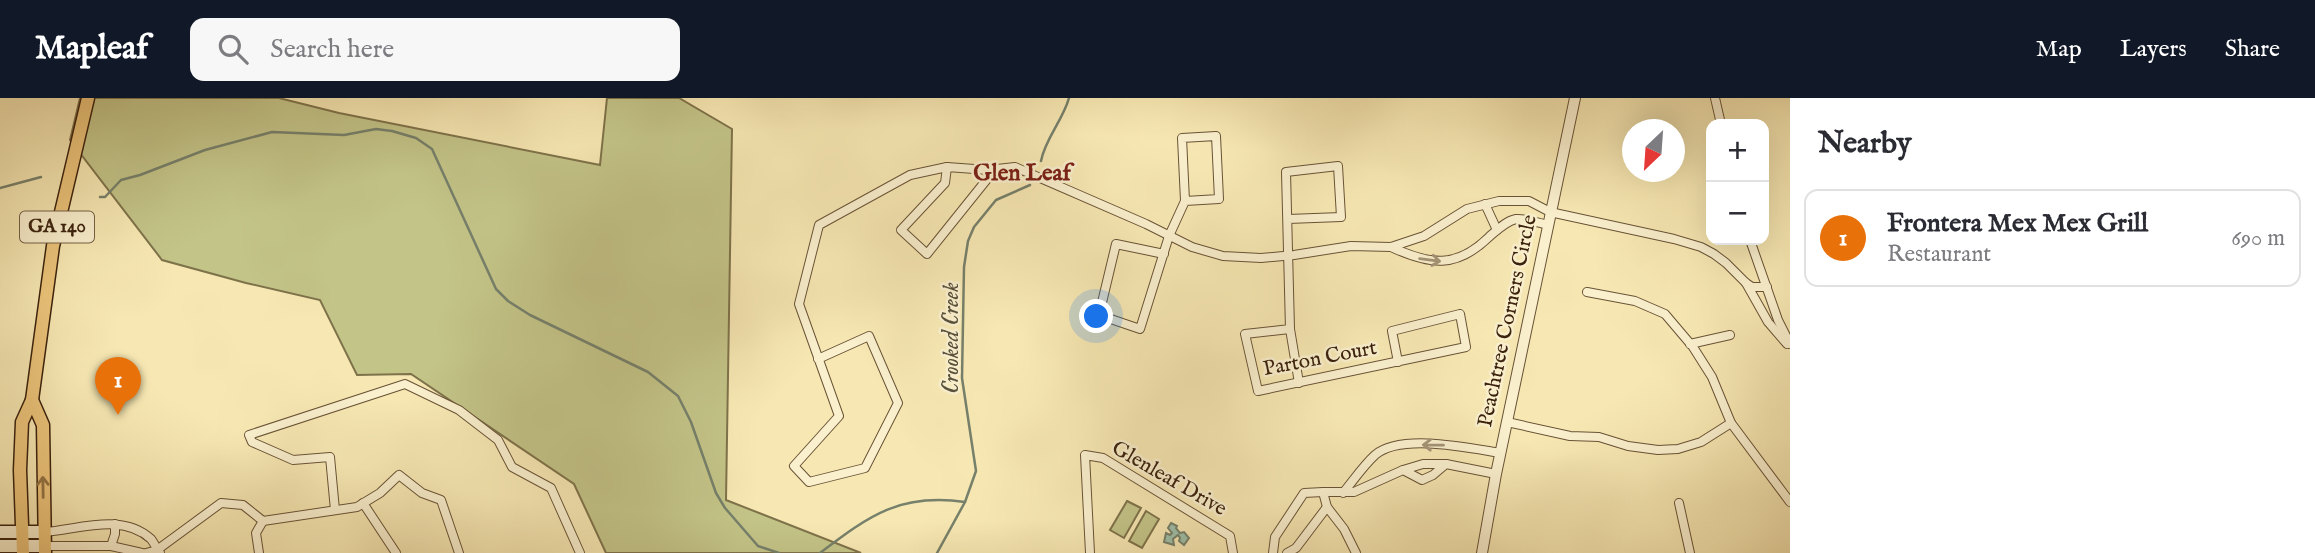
<!DOCTYPE html>
<html lang="en">
<head>
<meta charset="utf-8">
<style>
  :root { --surface:#fff; --page:#f7f7f7; --text:#2b2b33; --muted:#7c7c81; --line:#e1e1e2; --accent:#111827 }
  body { margin:0; font-family:"IM FELL English",serif; background:var(--page); color:var(--text) }
  .controls { position:absolute; right:21px; top:21px; display:grid; overflow:hidden; border-radius:14px; box-shadow:0 7px 28px #0002 }
  .controls button { width:63px; height:63px; display:grid; place-items:center; padding:0; border:0; border-bottom:2px solid var(--line); background:var(--surface); color:var(--text); font:35px sans-serif }
  .compass { position:absolute; left:1622px; top:21px; width:63px; height:63px; border-radius:50%; background:var(--surface); box-shadow:0 7px 28px #0002; rotate:205deg }
  .you { position:absolute; left:1097px; top:219px; width:24px; height:24px; margin:-18px; border:5px solid #fff; border-radius:50%; background:#1a73e8; box-shadow:0 0 0 10px #1a73e833 }
  .badge { display:grid; place-items:center; width:46px; height:46px; border-radius:50%; background:var(--accent); color:#fff; font-size:23px; font-weight:700 }
  .pin { position:absolute; translate:-50% -58px; filter:drop-shadow(0 2px 4px #0008) }
  .pin::after { content:''; position:absolute; top:37px; width:24px; height:21px; background:inherit; clip-path:polygon(0 0,100% 0,50% 100%) }
  .list { margin:0; padding:0; list-style:none }
  h2 { display:flex; justify-content:space-between; align-items:center; height:91px; margin:0; padding:0 28px; font-size:30px }
  h2 small { font-size:23px; font-weight:400; color:var(--muted) }
  .list li { display:grid; grid-template-columns:46px 1fr auto; gap:21px; align-items:center; box-sizing:border-box; height:98px; margin:0 14px 14px; padding:0 14px; border:2px solid var(--line); border-radius:14px }
  .list b { display:block; font-size:26px; white-space:nowrap }
  .list p { margin:0; font-size:23px; white-space:nowrap; color:var(--muted) }
  .list em { font-size:23px; font-style:normal; color:var(--muted) }
  .icon { flex:none; width:38px; height:38px; fill:none; stroke:currentColor; stroke-width:2; stroke-linecap:round; stroke-linejoin:round }
  .map { position:relative; flex:none; width:1790px; height:455px; overflow:hidden }
  header { display:flex; align-items:center; gap:42px; box-sizing:border-box; height:98px; padding:0 35px; background:var(--accent); color:#fff }
  header strong { font-size:33px }
  nav { display:flex; gap:38px; margin-inline-start:auto; font-size:24px }
  .search { width:490px; height:63px; background:var(--page); display:flex; align-items:center; gap:18px; box-sizing:border-box; padding:0 24px; border-radius:14px; color:var(--muted); font-size:26px }
  main { display:flex }
  aside { flex:1; background:var(--surface) }
  .map>svg:first-child { display:block }
  .green { fill:#c3c488; stroke:#7e724a; stroke-width:2 }
  .water { fill:#9ec0a9; stroke:#76806b; stroke-width:2 }
  .lines { fill:none; stroke-linecap:round; stroke-linejoin:round }
  .stream { stroke:#76806b; stroke-width:2.5 }
  .minor-casing { stroke:#695336; stroke-width:10 }
  .tertiary-casing { stroke:#695336; stroke-width:12 }
  .secondary-casing { stroke:#3a210d; stroke-width:15 }
  .primary-casing { stroke:#3a210d; stroke-width:15 }
  .minor { stroke:#faf0ce; stroke-width:8 }
  .tertiary { stroke:#faf0ce; stroke-width:10 }
  .secondary { stroke:#faf0ce; stroke-width:12 }
  .primary { stroke:#ecc47a; stroke-width:12 }
  .oneway { stroke:#a49377 }
  .oneway2 { stroke:#937244 }
  .labels { text-anchor:middle; dominant-baseline:central; stroke-width:5; stroke-linejoin:round; paint-order:stroke }
  .shield { fill:#faf0ce; stroke:#745f47; stroke-width:2 }
  .shield-label { font-size:19px; font-weight:bold; fill:#3a210d }
  .street-label { font-size:21px; fill:#3a210d; stroke:#faf0ce }
  .neighbourhood-label { font-size:23px; font-weight:bold; fill:#7a1f14; stroke:#faf0ce }
  .water-label { font-size:23px; font-style:italic; fill:#58513c; stroke:#faf0ce }
</style>
</head>
<body>
<header>
<strong>Mapleaf</strong>
<div class="search"><svg class="icon" aria-label="search" viewBox="0 0 24 24"><circle cx="10" cy="10" r="6"/><path d="M15 15l6 6"/></svg>Search here</div>
<nav><a>Map</a><a>Layers</a><a>Share</a></nav>
</header>
<main>
<div class="map">
<svg width="1790" height="455" viewBox="0 0 1790 455">
  <rect width="100%" height="100%" fill="#f7e8b3"/>
  <filter id="stains"><feTurbulence type="fractalNoise" baseFrequency=".00286" numOctaves="4"/><feColorMatrix values="0 0 0 0 .2 0 0 0 0 .09 0 0 0 0 .02 0 0 0 .5 -.17"/></filter>
  <radialGradient id="worn" r=".72"><stop offset=".6" stop-color="#630" stop-opacity="0"/><stop offset="1" stop-color="#630" stop-opacity=".3"/></radialGradient>
  <g class="green">
    <path d="M 80,0 L 279,0 L 339,15 L 600,67 L 607,0 L 679,0 L 732,31 L 726,402 L 861,455 L 606,455 L 574,386 L 411,276 L 357,277 L 320,202 L 246,185 L 162,162 L 70,42 Z"/>
    <path d="M 1127,403 L 1141,410 L 1124,440 L 1110,432 Z"/>
    <path d="M 1146,413 L 1159,421 L 1142,450 L 1129,443 Z"/>
  </g>
  <path class="water" d="M 1171,425 L 1177,428 L 1176,430 L 1180,435 L 1184,434 L 1189,440 L 1184,447 L 1179,443 L 1180,440 L 1178,437 L 1173,441 L 1174,447 L 1164,444 L 1166,435 L 1170,437 L 1172,435 L 1168,430 Z"/>
  <g class="lines">
    <g class="stream">
      <path d="M 1041,63 C 1045,41 1063,22 1069,0"/>
      <path d="M 0,90 L 41,79"/>
      <path d="M 100,99 L 105,99 L 121,82 L 140,77 L 205,52 L 272,34 L 344,37 L 376,31 L 392,33 L 416,40 L 432,51 L 496,191 L 508,203 L 530,217 L 648,274 L 678,298 L 691,324 L 716,395 L 725,410 L 758,448 L 779,455"/>
      <path d="M 820,455 C 870,417 900,395 965,404"/>
      <path d="M 937,455 L 965,404 L 976,373 L 962,280 L 964,169 L 968,143 L 974,129 L 996,102 L 1030,87"/>
    </g>
    <g class="minor-casing">
      <g id="minor">
        <path d="M 1715,0 L 1721,26"/>
        <path d="M 996,70 L 927,156 L 901,132 L 945,85 L 947,69 L 988,72 L 1015,69 L 1146,126 L 1192,149 L 1223,158 L 1261,160 L 1294,157 L 1351,148 L 1391,149 L 1424,138 L 1467,111 L 1499,103 L 1529,103 L 1550,114 L 1674,141 L 1701,149 L 1714,156 L 1726,165 L 1746,185 L 1752,189 L 1767,189"/>
        <path d="M 1485,106 L 1497,132"/>
        <path d="M 1288,121 L 1341,119 L 1338,68 L 1286,74 L 1290,231 L 1245,236 L 1258,293 L 1466,249 L 1460,216 L 1392,233 L 1398,264"/>
        <path d="M 1750,142 L 1778,222 L 1790,246"/>
        <path d="M 1391,149 C 1430,167 1456,171 1489,139 C 1497,132 1506,123 1516,121 C 1525,120 1539,125 1548,127"/>
        <path d="M 1164,156 L 1116,146 L 1099,217 L 1140,231 L 1169,138 L 1185,103 L 1182,40 L 1216,38 L 1219,101 L 1185,103"/>
        <path d="M 1746,185 L 1768,224 L 1787,246"/>
        <path d="M 1587,194 L 1635,203 L 1665,216 L 1693,249 L 1712,279 L 1731,325 L 1790,404"/>
        <path d="M 1290,231 L 1299,285"/>
        <path d="M 1690,246 L 1730,237"/>
        <path d="M 818,261 L 869,238 L 898,305 L 865,370 L 809,384 L 794,368 L 839,318 L 799,206 L 819,127 L 910,77 L 947,69"/>
        <path d="M 1507,324 L 1570,338 L 1599,339 L 1628,348 L 1658,352 L 1678,351 L 1701,344 L 1731,325"/>
        <path d="M 1403,372 L 1423,366 L 1446,366"/>
        <path d="M 1343,395 C 1353,383 1363,368 1375,357 C 1401,335 1469,350 1501,355"/>
        <path d="M 363,405 L 396,455"/>
        <path d="M 1679,405 L 1690,455"/>
        <path d="M 335,412 L 330,359 L 293,362 L 252,344 L 249,337 L 405,286 L 459,312 L 498,342 L 512,369 L 551,390 L 580,455"/>
        <path d="M 44,434 C 78,432 122,414 151,441 C 154,445 157,451 160,455"/>
        <path d="M 45,448 L 111,448 L 142,455"/>
        <path d="M 111,448 L 115,436 L 115,426"/>
        <path d="M 146,455 L 157,452 L 221,405 L 243,407 L 263,423 L 357,409 L 380,395 L 399,377 L 422,395 L 441,402 L 459,455"/>
        <path d="M 259,455 L 256,435 L 263,423"/>
        <path d="M 1090,455 L 1085,357 L 1103,360 L 1230,438 L 1233,455"/>
        <path d="M 1273,455 L 1275,439 L 1304,395 L 1323,394"/>
        <path d="M 1287,455 L 1296,450 L 1327,409"/>
        <path d="M 1356,455 L 1344,431 L 1327,409 L 1323,394 L 1354,394 L 1403,372 L 1422,382 L 1433,377 L 1446,366 L 1496,376"/>
      </g>
    </g>
    <g class="tertiary-casing">
      <path id="tertiary" d="M 1482,455 L 1496,376 L 1575,0"/>
    </g>
    <g class="secondary-casing">
      <g id="secondary">
        <path d="M 0,434 L 44,434"/>
        <path d="M 0,448 L 45,448"/>
      </g>
    </g>
    <g class="primary-casing">
      <g id="primary">
        <path d="M 32,302 L 43,327 L 45,455"/>
        <path d="M 23,455 L 20,372 L 22,324 L 32,302 L 53,148 L 88,0"/>
      </g>
    </g>
    <use href="#minor" class="minor"/>
    <use href="#tertiary" class="tertiary"/>
    <use href="#secondary" class="secondary"/>
    <use href="#primary" class="primary"/>
  </g>
  <defs><path id="oneway-shaft" d="M-6 0H5M1.5-3L5.5 0L1.5 3" fill="none" stroke-width="1.6" stroke-linecap="round" stroke-linejoin="round" transform="scale(1.75)"/></defs>
  <g class="oneway">
    <use href="#oneway-shaft" transform="translate(1430 162) rotate(8)"/>
    <use href="#oneway-shaft" transform="translate(1433 347) rotate(-179)"/>
  </g>
  <use class="oneway2" href="#oneway-shaft" transform="translate(43 389) rotate(-91)"/>
  <g class="labels">
    <rect class="shield" x="20" y="113.5" width="74" height="31" rx="5"/>
    <g class="shield-label">
      <text x="57" y="129">GA 140</text>
    </g>
    <g class="street-label">
      <text transform="translate(1508 223) rotate(-78)">Peachtree Corners Circle</text>
      <text transform="translate(1320 261) rotate(-11)">Parton Court</text>
      <text transform="translate(1169 381) rotate(30)">Glenleaf Drive</text>
    </g>
    <g class="neighbourhood-label">
      <text x="1022" y="75">Glen Leaf</text>
    </g>
    <g class="water-label">
      <text transform="translate(951 240) rotate(-90)">Crooked Creek</text>
    </g>
  </g>
  <rect width="100%" height="100%" filter="url(#stains)"/>
  <rect width="100%" height="100%" fill="url(#worn)"/>
</svg>
<div class="controls">
<button>+</button>
<button>−</button>
</div>
<svg class="compass" viewBox="-18 -18 36 36"><path d="M0-13l5 13h-10z" fill="#e53935"/><path d="M0 13l5-13h-10z" fill="#7c7c81"/></svg>
<div class="you"></div>
<div class="pin badge" style="left:118px;top:317px;background:#e8710a">1</div>
</div>
<aside>
<h2>Nearby<small></small></h2>
<ul class="list">
<li><span class="badge" style="background:#e8710a">1</span><div><b>Frontera Mex Mex Grill</b><p>Restaurant</p></div><em>690 m</em></li>
</ul>
</aside>
</main>
</body>
</html>
